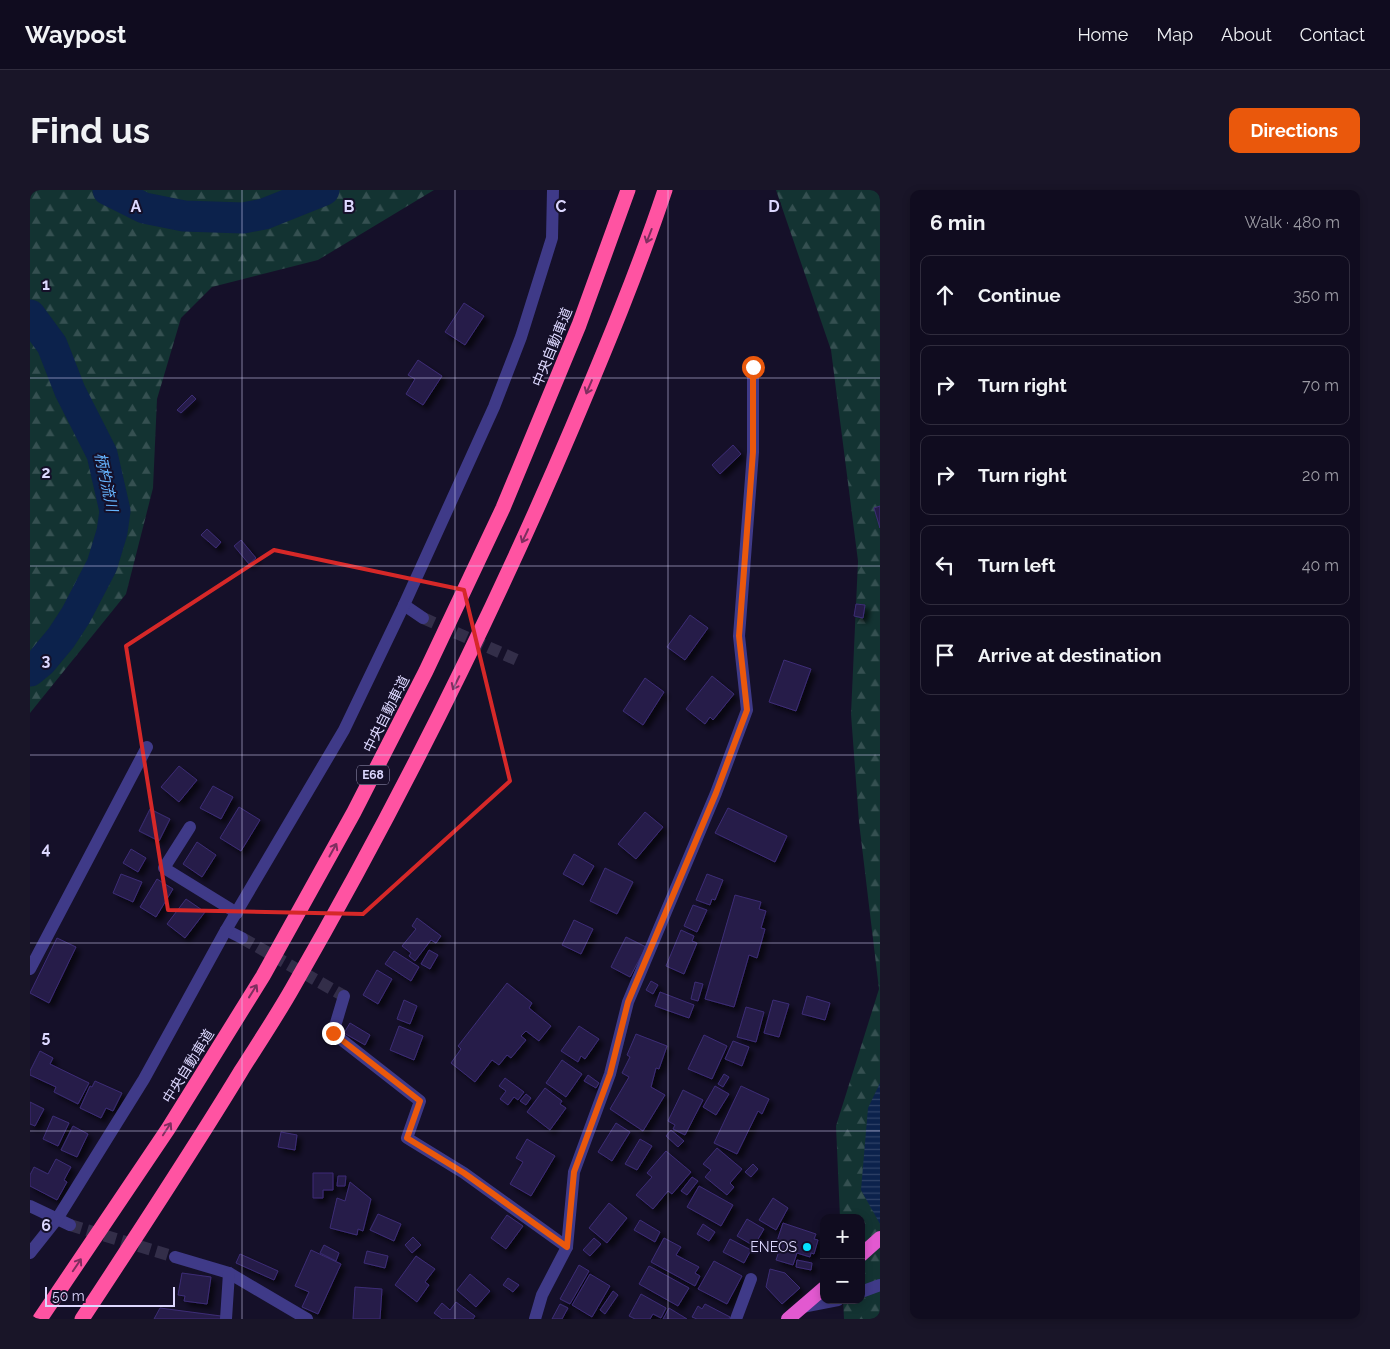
<!DOCTYPE html>
<html lang="en">
<head>
<meta charset="utf-8">
<style>
  :root { --surface:#100c1f; --page:#191528; --text:#f1f3f6; --muted:#9c9ba4; --line:#302c3d; --accent:#ea580c }
  body { margin:0; font-family:Raleway,"Noto Sans JP",sans-serif; background:var(--page); color:var(--text) }
  .controls { position:absolute; right:15px; bottom:15px; display:grid; overflow:hidden; border-radius:10px; box-shadow:0 2px 8px #0003 }
  .controls button { width:45px; height:45px; display:grid; place-items:center; padding:0; border:0; border-bottom:1px solid var(--line); background:var(--surface); color:var(--text); font:25px sans-serif }
  .scale { position:absolute; left:15px; bottom:12px; width:130px; box-sizing:border-box; padding-left:5px; border:2px solid #ddd8ff; border-top:0; font-size:14px; line-height:18px; white-space:nowrap; color:#ddd8ff; -webkit-text-stroke:4px #151029; paint-order:stroke }
  .stop { position:absolute; width:15px; height:15px; margin:-11px; border:4px solid #ea580c; border-radius:50%; background:#fff }
  .stop.end { background:#ea580c; border-color:#fff; box-shadow:0 1px 5px #0008 }
  .list { margin:0; padding:0; list-style:none }
  h2 { display:flex; justify-content:space-between; align-items:center; height:65px; margin:0; padding:0 20px; font-size:21px }
  h2 small { font-size:16px; font-weight:400; color:var(--muted) }
  .list li { display:grid; grid-template-columns:32px 1fr auto; gap:15px; align-items:center; box-sizing:border-box; height:80px; margin:0 10px 10px; padding:0 10px; border:1px solid var(--line); border-radius:10px }
  .list b { display:block; font-size:19px; white-space:nowrap }
  .list em { font-size:16px; font-style:normal; color:var(--muted) }
  .icon { flex:none; width:28px; height:28px; fill:none; stroke:currentColor; stroke-width:2; stroke-linecap:round; stroke-linejoin:round }
  .map { position:relative; flex:none; width:850px; height:1129px; overflow:hidden; border-radius:10px }
  header { display:flex; align-items:center; gap:30px; box-sizing:border-box; height:70px; padding:0 25px; background:var(--surface); border-bottom:1px solid var(--line) }
  header strong { font-size:24px }
  nav { display:flex; gap:28px; margin-inline-start:auto; font-size:18px }
  .intro { display:flex; align-items:center; justify-content:space-between; box-sizing:border-box; height:120px; padding:0 30px }
  h1 { margin:0; font-size:35px }
  .button { padding:12px 22px; border-radius:10px; background:var(--accent); color:#fff; font-size:18px; font-weight:700 }
  main { display:flex; gap:30px; padding:0 30px }
  aside { flex:1; background:var(--surface); border-radius:10px; box-shadow:0 2px 8px #0003 }
  .map>svg:first-child { display:block }
  .forest { fill:url(#forest-firs) }
  .water { fill:url(#water-rules) }
  .lines { fill:none; stroke-linecap:round; stroke-linejoin:round }
  .river { stroke:#0c224c; stroke-width:31 }
  .building { fill:#261c4a; stroke:#3d2d76; filter:url(#shadow) }
  .minor-tunnel { stroke:#332e49; stroke-width:12; stroke-dasharray:12 6; stroke-linecap:butt }
  .minor { stroke:#3f3a88; stroke-width:12 }
  .trunk { stroke:#e259d0; stroke-width:14 }
  .motorway { stroke:#ff53a2; stroke-width:15 }
  .oneway { stroke:#7e2e5f }
  .route { stroke:#ea580c; stroke-width:6 }
  .marked { fill:none; stroke:#d62828; stroke-width:4; stroke-linejoin:round }
  .grid { fill:none; stroke:#ddd8ff; stroke-width:1; stroke-opacity:0.55 }
  .poi-dot { fill:#04e2ff; stroke:#151029; stroke-width:2 }
  .labels { text-anchor:middle; dominant-baseline:central; stroke-width:4; stroke-linejoin:round; paint-order:stroke }
  .shield { fill:#151029; stroke:#a19cbf; stroke-width:1 }
  .shield-label { font-size:12px; font-weight:bold; fill:#ddd8ff }
  .street-label { font-size:14px; fill:#ddd8ff; stroke:#151029 }
  .poi-label { font-size:14px; fill:#ddd8ff; stroke:#151029; text-anchor:end }
  .water-label { font-size:15px; font-style:italic; fill:#66b5ff; stroke:#151029 }
  .grid-label { font-size:16px; text-anchor:middle; font-weight:bold; fill:#ddd8ff; stroke:#151029; stroke-width:4; stroke-linejoin:round; paint-order:stroke }
</style>
</head>
<body>
<header>
<strong>Waypost</strong>
<nav><a>Home</a><a>Map</a><a>About</a><a>Contact</a></nav>
</header>
<div class="intro"><h1>Find us</h1><a class="button">Directions</a></div>
<main>
<div class="map">
<svg width="850" height="1129" viewBox="0 0 850 1129">
  <defs>
    <pattern id="forest-firs" width="22" height="20" patternUnits="userSpaceOnUse" patternTransform="scale(1.25)"><rect width="22" height="20" fill="#133332"/><path d="M5 1l3.5 6h-7zM16 11l3.5 6h-7z" fill="#355051"/></pattern>
    <pattern id="water-rules" width="6" height="5" patternUnits="userSpaceOnUse" patternTransform="scale(1.25)"><rect width="6" height="5" fill="#0c224c"/><path d="M0 2.5h6" fill="none" stroke="#2f4167"/></pattern>
    <filter id="shadow"><feDropShadow dx="4.5" dy="4.5" stdDeviation="2.5" flood-color="#0009"/></filter>
  </defs>
  <rect width="100%" height="100%" fill="#151029"/>
  <g class="forest">
    <path d="M 0,0 L 404,0 L 288,70 L 182,97 L 151,128 L 127,209 L 123,298 L 96,404 L 0,523 Z"/>
    <path d="M 746,0 L 850,0 L 850,1129 L 814,1129 L 813,1110 L 831,1110 L 831,1028 L 810,1028 L 806,936 L 849,799 L 829,632 L 821,524 L 828,371 L 801,160 Z"/>
  </g>
  <path class="water" d="M 850,893 L 850,1034 L 831,1000 L 838,918 Z"/>
  <g class="lines">
    <g class="river">
      <path d="M 78,0 L 114,18 L 154,26 L 213,28 L 234,24 L 294,0"/>
      <path d="M 0,125 L 22,155 L 40,201 L 72,264 L 85,321 L 82,342 L 72,375 L 46,425 L 31,448 L 11,472 L 0,481"/>
    </g>
  </g>
  <g class="building">
    <path d="M 434,113 L 454,126 L 435,155 L 415,142 Z"/>
    <path d="M 388,170 L 412,186 L 393,215 L 376,204 L 385,189 L 378,185 Z"/>
    <path d="M 162,205 L 166,209 L 151,223 L 147,220 Z"/>
    <path d="M 703,255 L 711,264 L 690,284 L 682,275 Z"/>
    <path d="M 850,316 L 850,338 L 844,318 Z"/>
    <path d="M 177,339 L 191,352 L 186,358 L 171,345 Z"/>
    <path d="M 211,350 L 226,368 L 219,374 L 204,356 Z"/>
    <path d="M 826,414 L 835,415 L 833,428 L 824,426 Z"/>
    <path d="M 660,425 L 678,438 L 655,470 L 637,457 Z"/>
    <path d="M 754,470 L 781,479 L 766,521 L 739,512 Z"/>
    <path d="M 682,486 L 704,504 L 683,530 L 680,527 L 675,534 L 656,519 Z"/>
    <path d="M 615,488 L 634,502 L 613,535 L 593,521 Z"/>
    <path d="M 149,576 L 167,590 L 149,612 L 131,597 Z"/>
    <path d="M 183,596 L 203,607 L 191,629 L 170,618 Z"/>
    <path d="M 209,617 L 230,630 L 211,661 L 190,648 Z"/>
    <path d="M 698,618 L 757,646 L 745,672 L 685,643 Z"/>
    <path d="M 120,619 L 140,629 L 129,651 L 109,641 Z"/>
    <path d="M 615,622 L 633,637 L 606,669 L 588,654 Z"/>
    <path d="M 167,652 L 186,665 L 172,687 L 153,674 Z"/>
    <path d="M 101,659 L 116,668 L 108,682 L 93,673 Z"/>
    <path d="M 544,664 L 564,676 L 553,695 L 533,684 Z"/>
    <path d="M 575,678 L 603,692 L 587,724 L 560,711 Z"/>
    <path d="M 91,684 L 112,692 L 103,712 L 83,703 Z"/>
    <path d="M 677,684 L 693,690 L 685,710 L 682,709 L 680,715 L 666,710 Z"/>
    <path d="M 127,689 L 143,699 L 126,727 L 110,717 Z"/>
    <path d="M 705,705 L 731,712 L 729,719 L 736,721 L 731,738 L 735,739 L 727,768 L 719,765 L 704,817 L 675,809 Z"/>
    <path d="M 156,709 L 175,722 L 155,748 L 137,734 Z"/>
    <path d="M 663,715 L 677,720 L 667,742 L 654,736 Z"/>
    <path d="M 387,728 L 411,746 L 406,753 L 401,750 L 385,771 L 379,766 L 381,763 L 372,756 L 386,739 L 382,736 Z"/>
    <path d="M 544,730 L 563,739 L 551,764 L 532,755 Z"/>
    <path d="M 651,740 L 664,746 L 662,751 L 667,753 L 654,784 L 636,776 Z"/>
    <path d="M 596,747 L 616,757 L 600,787 L 581,777 Z"/>
    <path d="M 27,748 L 46,757 L 19,813 L 0,803 Z"/>
    <path d="M 399,760 L 408,765 L 400,779 L 391,774 Z"/>
    <path d="M 364,761 L 389,777 L 381,791 L 355,774 Z"/>
    <path d="M 347,780 L 362,789 L 348,814 L 333,805 Z"/>
    <path d="M 621,791 L 628,795 L 623,804 L 616,800 Z"/>
    <path d="M 665,792 L 673,794 L 668,811 L 661,809 Z"/>
    <path d="M 477,793 L 502,813 L 499,818 L 521,836 L 509,851 L 496,841 L 491,846 L 496,850 L 481,868 L 477,865 L 469,875 L 462,870 L 445,892 L 421,873 L 431,859 L 428,856 Z"/>
    <path d="M 630,802 L 664,815 L 659,828 L 625,816 Z"/>
    <path d="M 777,806 L 800,813 L 795,830 L 772,824 Z"/>
    <path d="M 374,810 L 387,816 L 380,834 L 367,829 Z"/>
    <path d="M 743,810 L 759,814 L 749,847 L 734,843 Z"/>
    <path d="M 716,817 L 734,822 L 726,852 L 707,847 Z"/>
    <path d="M 320,833 L 340,845 L 335,855 L 314,843 Z"/>
    <path d="M 369,836 L 393,846 L 384,870 L 360,860 Z"/>
    <path d="M 549,836 L 569,849 L 555,869 L 551,866 L 548,872 L 531,861 Z"/>
    <path d="M 606,844 L 637,856 L 629,879 L 626,878 L 621,897 L 635,905 L 613,941 L 580,919 L 599,887 L 592,883 L 600,867 L 597,865 Z"/>
    <path d="M 674,845 L 697,856 L 682,889 L 658,879 Z"/>
    <path d="M 703,851 L 719,857 L 712,876 L 695,869 Z"/>
    <path d="M 10,861 L 23,868 L 20,874 L 59,893 L 48,914 L 24,902 L 26,897 L 0,885 L 0,881 Z"/>
    <path d="M 532,870 L 552,884 L 536,907 L 516,893 Z"/>
    <path d="M 694,884 L 699,887 L 693,897 L 688,894 Z"/>
    <path d="M 558,885 L 569,893 L 566,898 L 554,891 Z"/>
    <path d="M 475,888 L 494,902 L 488,910 L 484,907 L 478,915 L 470,909 L 476,901 L 469,896 Z"/>
    <path d="M 65,891 L 92,903 L 83,921 L 76,918 L 71,928 L 50,918 L 60,896 L 62,897 Z"/>
    <path d="M 685,896 L 699,904 L 686,925 L 673,917 Z"/>
    <path d="M 711,896 L 739,909 L 732,924 L 728,921 L 707,964 L 684,953 Z"/>
    <path d="M 515,898 L 532,911 L 530,914 L 536,918 L 520,940 L 497,922 Z"/>
    <path d="M 653,900 L 673,910 L 655,945 L 643,939 L 645,935 L 638,931 Z"/>
    <path d="M 496,904 L 501,908 L 496,915 L 490,911 Z"/>
    <path d="M 0,912 L 14,919 L 5,936 L 0,934 Z"/>
    <path d="M 23,926 L 39,933 L 28,956 L 13,949 Z"/>
    <path d="M 586,933 L 600,942 L 582,971 L 568,962 Z"/>
    <path d="M 43,936 L 58,944 L 47,967 L 31,960 Z"/>
    <path d="M 641,940 L 654,951 L 648,957 L 636,946 Z"/>
    <path d="M 251,942 L 267,945 L 265,960 L 248,957 Z"/>
    <path d="M 497,949 L 525,966 L 501,1006 L 480,994 L 493,972 L 486,968 Z"/>
    <path d="M 610,949 L 622,956 L 607,980 L 595,974 Z"/>
    <path d="M 687,958 L 712,979 L 700,993 L 704,997 L 697,1005 L 675,987 L 681,980 L 673,974 Z"/>
    <path d="M 636,961 L 661,982 L 642,1004 L 638,1001 L 623,1019 L 606,1005 L 622,987 L 617,983 Z"/>
    <path d="M 26,969 L 41,977 L 34,990 L 37,992 L 27,1010 L 0,996 L 0,985 L 4,977 L 18,984 Z"/>
    <path d="M 723,974 L 728,979 L 721,987 L 715,982 Z"/>
    <path d="M 283,983 L 303,983 L 303,1000 L 293,1000 L 293,1008 L 283,1008 Z"/>
    <path d="M 308,986 L 316,986 L 315,996 L 307,996 Z"/>
    <path d="M 662,987 L 668,991 L 657,1005 L 651,1001 Z"/>
    <path d="M 320,992 L 341,1009 L 333,1041 L 328,1039 L 327,1045 L 300,1038 L 307,1008 L 315,1011 Z"/>
    <path d="M 669,996 L 703,1015 L 691,1036 L 657,1017 Z"/>
    <path d="M 743,1008 L 758,1018 L 746,1040 L 729,1030 Z"/>
    <path d="M 579,1013 L 597,1028 L 577,1053 L 559,1038 Z"/>
    <path d="M 348,1024 L 371,1034 L 364,1051 L 340,1040 Z"/>
    <path d="M 477,1025 L 493,1036 L 476,1059 L 461,1048 Z"/>
    <path d="M 717,1029 L 734,1039 L 724,1056 L 707,1046 Z"/>
    <path d="M 610,1030 L 630,1042 L 625,1052 L 604,1040 Z"/>
    <path d="M 753,1033 L 786,1044 L 784,1049 L 788,1050 L 784,1064 L 781,1063 L 780,1067 L 767,1063 L 763,1075 L 746,1070 L 752,1053 L 747,1051 Z"/>
    <path d="M 673,1034 L 685,1042 L 679,1051 L 667,1044 Z"/>
    <path d="M 383,1047 L 391,1055 L 382,1063 L 375,1055 Z"/>
    <path d="M 564,1048 L 571,1054 L 560,1066 L 553,1060 Z"/>
    <path d="M 634,1048 L 651,1057 L 646,1065 L 669,1077 L 665,1083 L 670,1086 L 665,1096 L 621,1072 Z"/>
    <path d="M 700,1049 L 721,1060 L 714,1073 L 693,1062 Z"/>
    <path d="M 294,1055 L 309,1063 L 306,1071 L 290,1063 Z"/>
    <path d="M 281,1060 L 311,1074 L 288,1124 L 272,1117 L 279,1102 L 265,1096 Z"/>
    <path d="M 337,1061 L 358,1066 L 355,1078 L 334,1073 Z"/>
    <path d="M 210,1064 L 248,1081 L 244,1090 L 206,1073 Z"/>
    <path d="M 386,1066 L 405,1079 L 395,1092 L 399,1095 L 387,1112 L 365,1095 Z"/>
    <path d="M 767,1070 L 782,1073 L 781,1080 L 766,1077 Z"/>
    <path d="M 684,1071 L 712,1086 L 697,1114 L 668,1099 Z"/>
    <path d="M 549,1075 L 559,1081 L 540,1114 L 530,1109 Z"/>
    <path d="M 619,1076 L 659,1098 L 648,1116 L 609,1094 Z"/>
    <path d="M 740,1079 L 755,1083 L 770,1098 L 752,1114 L 736,1097 Z"/>
    <path d="M 152,1083 L 181,1087 L 177,1114 L 154,1111 L 155,1106 L 148,1105 Z"/>
    <path d="M 440,1084 L 460,1101 L 446,1117 L 427,1100 Z"/>
    <path d="M 560,1084 L 580,1096 L 562,1127 L 542,1115 Z"/>
    <path d="M 478,1088 L 489,1095 L 483,1102 L 473,1095 Z"/>
    <path d="M 325,1097 L 352,1099 L 350,1129 L 323,1129 Z"/>
    <path d="M 583,1101 L 588,1105 L 575,1124 L 570,1120 Z"/>
    <path d="M 611,1104 L 636,1118 L 631,1128 L 623,1124 L 620,1129 L 605,1129 L 599,1126 Z"/>
    <path d="M 426,1112 L 445,1126 L 443,1129 L 412,1129 L 404,1123 L 412,1113 L 420,1120 Z"/>
    <path d="M 530,1114 L 538,1118 L 532,1129 L 522,1129 Z"/>
    <path d="M 675,1114 L 700,1127 L 699,1129 L 667,1129 L 662,1127 L 668,1116 L 672,1119 Z"/>
    <path d="M 130,1118 L 191,1126 L 191,1129 L 124,1129 Z"/>
    <path d="M 639,1118 L 657,1129 L 633,1129 Z"/>
  </g>
  <g class="lines">
    <g class="minor-tunnel">
      <path d="M 393,428 L 487,470"/>
      <path d="M 212,748 L 314,806"/>
      <path d="M 40,1035 L 145,1067"/>
    </g>
    <g class="minor">
      <path d="M 374,415 L 393,428"/>
      <path d="M 160,637 L 134,678 L 207,723"/>
      <path d="M 196,740 L 212,748"/>
      <path d="M 0,779 L 117,557"/>
      <path d="M 314,806 L 303,843 L 390,911 L 377,948 L 434,983 L 537,1057"/>
      <path d="M 0,1016 L 40,1035"/>
      <path d="M 0,1063 L 27,1029 L 114,889 L 196,740 L 314,540 L 374,415 L 464,217 L 491,147 L 522,48 L 523,0"/>
      <path d="M 145,1067 L 199,1083 L 277,1129"/>
      <path d="M 831,1102 L 850,1095"/>
      <path d="M 772,1117 L 808,1110"/>
      <path d="M 196,1129 L 199,1083"/>
      <path d="M 505,1129 L 512,1105 L 537,1057 L 544,982 L 580,884 L 598,812 L 686,603 L 717,520 L 709,446 L 723,262 L 723,177"/>
      <path d="M 706,1129 L 721,1089"/>
    </g>
    <g class="trunk">
      <path d="M 831,1065 L 850,1048"/>
      <path d="M 758,1129 L 794,1098"/>
    </g>
    <g class="motorway">
      <path d="M 10,1129 L 138,939 L 233,786 L 324,622 L 396,481 L 473,318 L 549,135 L 598,0"/>
      <path d="M 52,1129 C 106,1047 160,965 211,881 C 228,854 246,827 262,799 C 366,618 460,431 542,238 C 575,160 608,81 635,0"/>
    </g>
  </g>
  <defs><path id="oneway-shaft" d="M-6 0H5M1.5-3L5.5 0L1.5 3" fill="none" stroke-width="1.6" stroke-linecap="round" stroke-linejoin="round" transform="scale(1.25)"/></defs>
  <g class="oneway">
    <use href="#oneway-shaft" transform="translate(619 46) rotate(111)"/>
    <use href="#oneway-shaft" transform="translate(559 197) rotate(113)"/>
    <use href="#oneway-shaft" transform="translate(495 346) rotate(115)"/>
    <use href="#oneway-shaft" transform="translate(426 493) rotate(116)"/>
    <use href="#oneway-shaft" transform="translate(303 660) rotate(-61)"/>
    <use href="#oneway-shaft" transform="translate(223 801) rotate(-58)"/>
    <use href="#oneway-shaft" transform="translate(137 939) rotate(-57)"/>
    <use href="#oneway-shaft" transform="translate(47 1075) rotate(-56)"/>
  </g>
  <g class="lines">
    <path class="route" d="M 303,843 L 390,911 L 377,948 L 434,983 L 537,1057 L 544,982 L 580,884 L 598,812 L 686,603 L 717,520 L 709,446 L 723,262 L 723,177"/>
  </g>
  <path class="marked" d="M 244,360 L 434,400 L 480,591 L 333,724 L 138,720 L 96,456 Z"/>
  <path class="grid" d="M 212,0 L 212,1129M 425,0 L 425,1129M 638,0 L 638,1129M 0,188 L 850,188M 0,376 L 850,376M 0,565 L 850,565M 0,753 L 850,753M 0,941 L 850,941"/>
  <circle class="poi-dot" cx="777" cy="1057" r="5"/>
  <g class="labels">
    <rect class="shield" x="327" y="575.5" width="32" height="19" rx="4"/>
    <g class="shield-label">
      <text x="343" y="585">E68</text>
    </g>
    <g class="street-label">
      <text transform="translate(522 157) rotate(-68)">中央自動車道</text>
      <text transform="translate(356 524) rotate(-63)">中央自動車道</text>
      <text transform="translate(158 876) rotate(-58)">中央自動車道</text>
    </g>
    <g class="poi-label">
      <text x="767" y="1057">ENEOS</text>
    </g>
    <g class="water-label">
      <text transform="translate(76 292) rotate(78)">柄杓流川</text>
    </g>
  </g>
  <g class="grid-label">
    <text x="106" y="22">A</text>
    <text x="319" y="22">B</text>
    <text x="531" y="22">C</text>
    <text x="744" y="22">D</text>
    <text x="16" y="100">1</text>
    <text x="16" y="288">2</text>
    <text x="16" y="476">3</text>
    <text x="16" y="664">4</text>
    <text x="16" y="852">5</text>
    <text x="16" y="1041">6</text>
  </g>
</svg>
<div class="controls">
<button>+</button>
<button>−</button>
</div>
<div class="scale">50 m</div>
<div class="stop" style="left:723px;top:177px"></div>
<div class="stop end" style="left:303px;top:843px"></div>
</div>
<aside>
<h2>6 min<small>Walk · 480 m</small></h2>
<ul class="list">
<li><svg class="icon" aria-label="ahead" viewBox="0 0 24 24"><path d="M12 20V5M6 11l6-6 6 6"/></svg><div><b>Continue</b></div><em>350 m</em></li>
<li><svg class="icon" aria-label="right" viewBox="0 0 24 24"><path d="M7 20v-9h11M14 6l5 5-5 5"/></svg><div><b>Turn right</b></div><em>70 m</em></li>
<li><svg class="icon" aria-label="right" viewBox="0 0 24 24"><path d="M7 20v-9h11M14 6l5 5-5 5"/></svg><div><b>Turn right</b></div><em>20 m</em></li>
<li><svg class="icon" aria-label="left" viewBox="0 0 24 24"><path d="M17 20v-9H6M10 6l-5 5 5 5"/></svg><div><b>Turn left</b></div><em>40 m</em></li>
<li><svg class="icon" aria-label="arrive" viewBox="0 0 24 24"><path d="M6 21V4h12l-3 4 3 4H6"/></svg><div><b>Arrive at destination</b></div></li>
</ul>
</aside>
</main>
</body>
</html>
